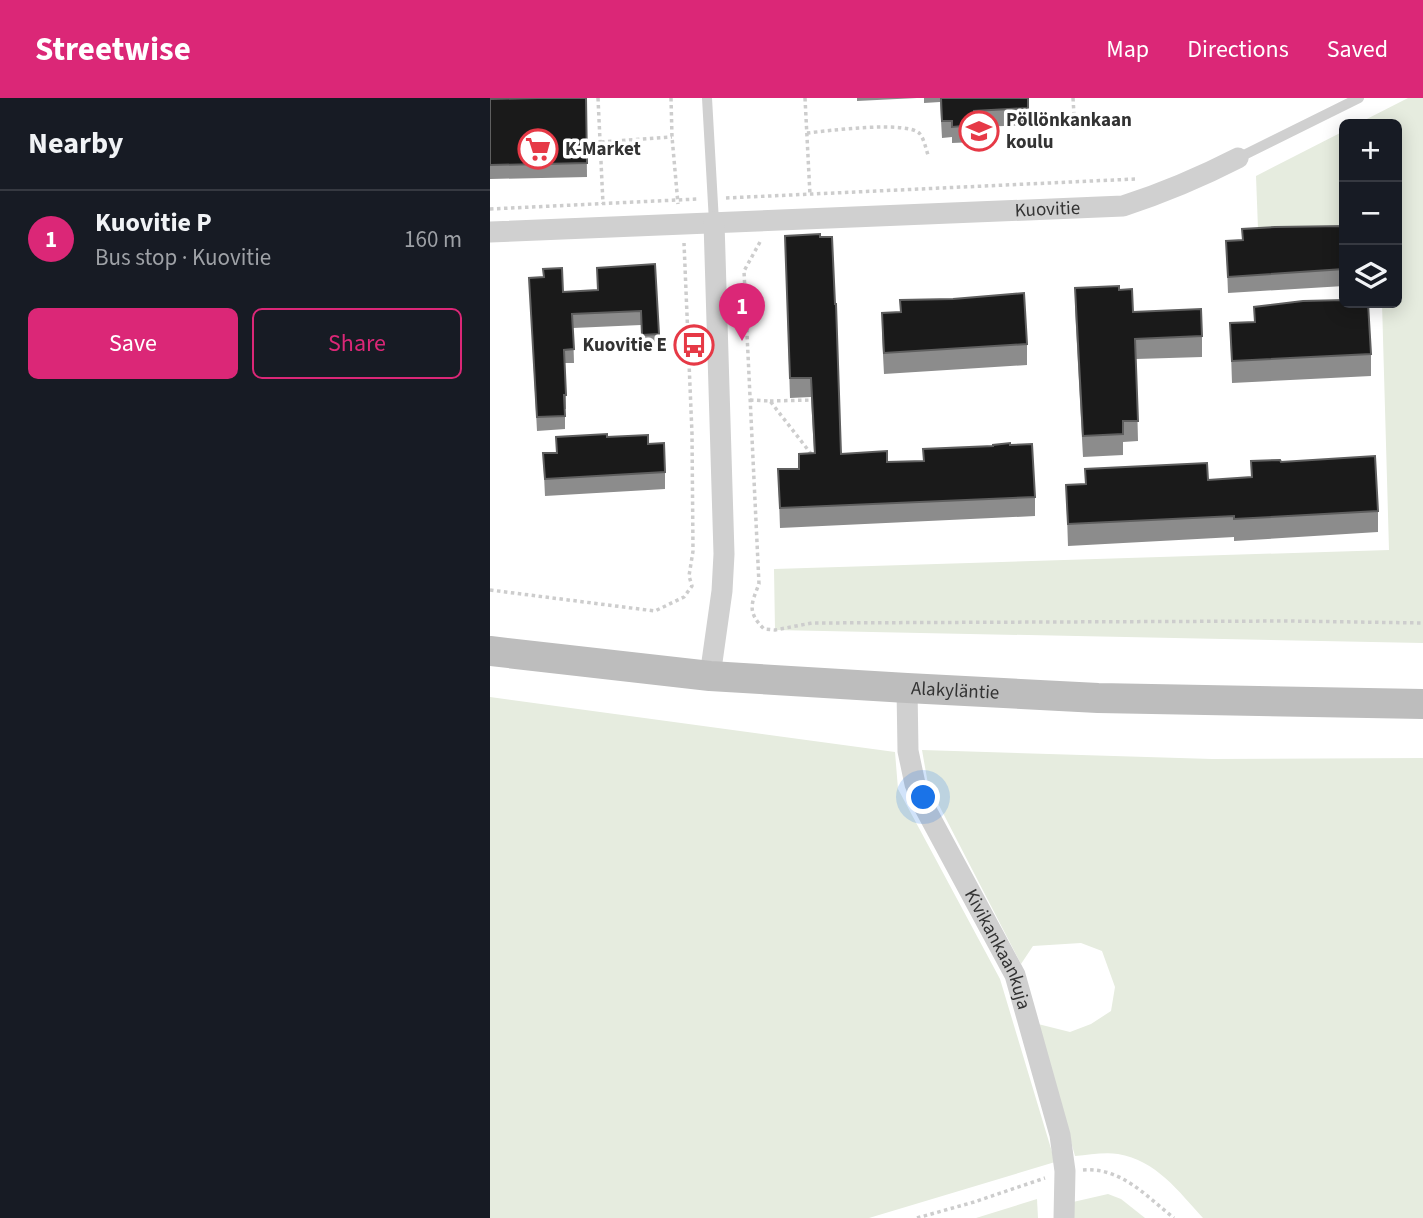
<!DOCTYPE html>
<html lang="en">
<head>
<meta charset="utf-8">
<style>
  :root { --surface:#171b24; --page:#20242c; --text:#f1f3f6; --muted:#9ea1a6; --line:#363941; --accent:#db2777 }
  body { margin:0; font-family:"Source Sans 3",sans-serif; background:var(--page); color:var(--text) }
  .controls { position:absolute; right:21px; top:21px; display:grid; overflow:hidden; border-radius:10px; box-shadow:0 4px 18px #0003 }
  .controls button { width:63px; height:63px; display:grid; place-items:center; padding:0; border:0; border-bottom:2px solid var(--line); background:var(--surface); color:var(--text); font:35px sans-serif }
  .you { position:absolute; left:434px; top:700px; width:24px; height:24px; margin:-18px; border:5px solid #fff; border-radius:50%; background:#1a73e8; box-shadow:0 0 0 10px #1a73e833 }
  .badge { display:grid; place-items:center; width:46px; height:46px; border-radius:50%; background:var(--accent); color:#fff; font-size:23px; font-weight:700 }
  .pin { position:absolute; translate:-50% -58px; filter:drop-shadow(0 2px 4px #0008) }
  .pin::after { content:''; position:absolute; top:37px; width:24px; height:21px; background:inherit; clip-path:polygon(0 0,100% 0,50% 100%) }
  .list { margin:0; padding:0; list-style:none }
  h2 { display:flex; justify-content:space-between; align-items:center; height:91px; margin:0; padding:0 28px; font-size:30px }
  h2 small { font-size:23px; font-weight:400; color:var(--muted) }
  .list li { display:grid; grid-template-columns:46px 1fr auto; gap:21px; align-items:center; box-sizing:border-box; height:98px; padding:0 28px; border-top:2px solid var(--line) }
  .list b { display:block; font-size:26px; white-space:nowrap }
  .list p { margin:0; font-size:23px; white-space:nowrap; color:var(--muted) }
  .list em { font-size:23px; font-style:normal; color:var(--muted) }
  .actions { display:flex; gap:14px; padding:21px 28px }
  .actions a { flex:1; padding:16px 0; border:2px solid var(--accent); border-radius:10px; text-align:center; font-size:24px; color:var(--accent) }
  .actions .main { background:var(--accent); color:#fff }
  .icon { flex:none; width:38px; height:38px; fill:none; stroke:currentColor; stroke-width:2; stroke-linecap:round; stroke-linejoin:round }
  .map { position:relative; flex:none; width:933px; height:1120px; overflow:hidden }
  header { display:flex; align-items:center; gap:42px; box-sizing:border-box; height:98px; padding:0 35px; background:var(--accent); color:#fff }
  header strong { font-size:33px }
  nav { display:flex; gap:38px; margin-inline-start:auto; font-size:24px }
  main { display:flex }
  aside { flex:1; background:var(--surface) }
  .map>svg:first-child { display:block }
  .green { fill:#e6ecdf }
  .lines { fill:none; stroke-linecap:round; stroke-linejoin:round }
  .path { stroke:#cdcdcd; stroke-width:3.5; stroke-dasharray:3.5 3.5; stroke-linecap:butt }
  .lane { stroke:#d0d0d0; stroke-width:10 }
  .street { stroke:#d0d0d0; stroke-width:21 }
  .secondary { stroke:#bdbdbd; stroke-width:30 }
  .wall { fill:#8c8c8c }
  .building { fill:#1a1a1a; stroke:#5f5f5f; stroke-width:2 }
  .labels { text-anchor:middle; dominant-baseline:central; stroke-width:7; stroke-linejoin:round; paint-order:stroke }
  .poi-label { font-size:19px; font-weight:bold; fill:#333; stroke:#fff; text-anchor:start }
  .street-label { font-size:19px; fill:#333; stroke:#fff }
</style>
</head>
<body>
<header>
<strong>Streetwise</strong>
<nav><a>Map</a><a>Directions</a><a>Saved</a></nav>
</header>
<main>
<aside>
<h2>Nearby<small></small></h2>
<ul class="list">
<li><span class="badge">1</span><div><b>Kuovitie P</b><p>Bus stop · Kuovitie</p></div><em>160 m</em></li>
</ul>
<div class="actions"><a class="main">Save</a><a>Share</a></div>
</aside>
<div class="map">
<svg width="933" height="1120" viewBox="0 0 933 1120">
  <rect width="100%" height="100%" fill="#fff"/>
  <g class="green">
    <path d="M 918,0 L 933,0 L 933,545 L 285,532 L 284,471 L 899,452 L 892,205 L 907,205 L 907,26 L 867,26 Z"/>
    <path d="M 854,33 L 854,128 L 768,131 L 766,78 Z"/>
    <path d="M 0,599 L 405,654 L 408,691 L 510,881 L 565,1064 L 379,1120 L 0,1120 Z"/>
    <path d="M 432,652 L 722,661 L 933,660 L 933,1120 L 713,1120 C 689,1094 666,1062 628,1056 C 614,1054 599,1057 585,1058 L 548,926 L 580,934 L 601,926 L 621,913 L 625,889 L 612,853 L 591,845 L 543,848 L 531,866 L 438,686 Z"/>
    <path d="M 618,1096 L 631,1101 L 655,1120 L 581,1120 L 583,1104 Z"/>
    <path d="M 547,1101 L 548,1120 L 486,1120 Z"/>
  </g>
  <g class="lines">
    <g class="path">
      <path d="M 108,0 L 113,106"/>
      <path d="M 181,0 L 182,39 L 188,106"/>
      <path d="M 315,0 L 320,97"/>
      <path d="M 583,0 L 585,33"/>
      <path d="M 317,35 C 337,33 419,22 430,36 C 434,41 436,51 438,57"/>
      <path d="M 111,44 L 182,39"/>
      <path d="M 236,100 L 645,81"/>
      <path d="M 0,111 L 208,101"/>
      <path d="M 270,144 L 254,173 L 269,486 C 261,506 257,514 274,531 L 285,532 L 322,525 L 799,523 L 933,525"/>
      <path d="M 260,302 L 280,303 L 322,357"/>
      <path d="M 280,303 L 324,302"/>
      <path d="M 0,492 L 165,513 L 194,499 L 202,488 L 199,478 L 203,453 L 202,336 L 194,145"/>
      <path d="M 593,1072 C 631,1069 656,1098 684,1120"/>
      <path d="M 427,1120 L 484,1104 L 555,1080"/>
    </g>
    <g class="lane">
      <path d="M 217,0 L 224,124"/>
      <path d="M 748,60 L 869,0"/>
    </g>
    <g class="street">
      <path id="s1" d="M 0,134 L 633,108 C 673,95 711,79 748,60"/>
      <path d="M 220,578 L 232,493 L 234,456 L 224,124"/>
      <path id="s2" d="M 417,590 L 418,653 L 425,686 L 435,710 L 525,877 L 570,1037 L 575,1073 L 574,1120"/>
    </g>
    <path class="secondary" id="s3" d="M 0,553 L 220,578 L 417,590 L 608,600 L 933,606"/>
  </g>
  <g class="wall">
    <path d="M 96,0 L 97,79 L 0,81 L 0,1 Z"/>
    <path d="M 367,0 L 427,0 L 367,3 Z"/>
    <path d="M 434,0 L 538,0 L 538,27 L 485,29 L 485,44 L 462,45 L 462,39 L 452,40 L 450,4 L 434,5 Z"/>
    <path d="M 854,128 L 854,188 L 738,195 L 736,143 L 752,142 L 752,131 Z"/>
    <path d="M 295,138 L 351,356 L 397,364 L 545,399 L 545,418 L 290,430 L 288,371 L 309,371 L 309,356 L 324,355 L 321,299 L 300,300 Z"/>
    <path d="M 165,166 L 169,249 L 152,250 L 151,227 L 83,230 L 84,265 L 75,265 L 76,297 L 76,311 L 75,311 L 75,331 L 47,333 L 39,180 L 73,194 L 107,192 L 107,170 Z"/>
    <path d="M 585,190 L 629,192 L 643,214 L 712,238 L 712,259 L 646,261 L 648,343 L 633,344 L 633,357 L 593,359 L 585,211 Z"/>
    <path d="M 410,202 L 537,246 L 537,267 L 394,276 L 392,237 L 392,215 L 410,214 Z"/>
    <path d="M 764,209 L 881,256 L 881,278 L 742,285 L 740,225 L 764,224 Z"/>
    <path d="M 66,339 L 117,339 L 158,346 L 175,374 L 175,391 L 55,398 L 53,355 L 66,355 Z"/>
    <path d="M 761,363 L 791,364 L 888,413 L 888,434 L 744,443 L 744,439 L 578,448 L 576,387 L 595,386 L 595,371 L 718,382 L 761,380 Z"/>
  </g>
  <g class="building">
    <path d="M 48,0 L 96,0 L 97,65 L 0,67 L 0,1 Z"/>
    <path d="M 451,0 L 538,0 L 538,10 L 484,13 L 485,27 L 462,29 L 462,23 L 452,23 Z"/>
    <path d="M 854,128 L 854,171 L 738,179 L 736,143 L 753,142 L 752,131 L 785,129 Z"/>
    <path d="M 330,136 L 330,139 L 342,139 L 345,206 L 346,206 L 351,356 L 397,353 L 397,364 L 434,363 L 433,351 L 503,348 L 503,347 L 520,345 L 520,347 L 542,346 L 545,399 L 290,410 L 288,371 L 309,371 L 309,356 L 325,355 L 321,280 L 300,280 L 295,138 Z"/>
    <path d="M 165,166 L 169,236 L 152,237 L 151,213 L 82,216 L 84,251 L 74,252 L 76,297 L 74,297 L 75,318 L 47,319 L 39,180 L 54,179 L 53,171 L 72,170 L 73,194 L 108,192 L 107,170 Z"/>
    <path d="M 629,188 L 629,192 L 642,191 L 643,214 L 711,211 L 712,238 L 645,241 L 648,323 L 633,323 L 633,336 L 593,338 L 585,190 Z"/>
    <path d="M 534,195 L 537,246 L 394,255 L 392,215 L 411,214 L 410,202 L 463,201 Z"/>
    <path d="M 854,202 L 854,205 L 878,205 L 881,256 L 742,263 L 740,225 L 765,224 L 764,209 L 813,203 Z"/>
    <path d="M 117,336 L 117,339 L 158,337 L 158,346 L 174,345 L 175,374 L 55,381 L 53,355 L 67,355 L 66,339 Z"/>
    <path d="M 885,358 L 888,413 L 744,421 L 744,418 L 578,426 L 576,387 L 596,386 L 595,371 L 717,365 L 718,382 L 762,379 L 761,363 L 790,362 L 791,364 Z"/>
  </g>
  <defs>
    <g id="school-ring" transform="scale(2.0125)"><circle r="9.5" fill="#fff" stroke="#e63946" stroke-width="1.5"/><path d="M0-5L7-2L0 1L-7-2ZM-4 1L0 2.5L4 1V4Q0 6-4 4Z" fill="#e63946"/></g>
    <g id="supermarket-ring" transform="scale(2.0125)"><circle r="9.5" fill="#fff" stroke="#e63946" stroke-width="1.5"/><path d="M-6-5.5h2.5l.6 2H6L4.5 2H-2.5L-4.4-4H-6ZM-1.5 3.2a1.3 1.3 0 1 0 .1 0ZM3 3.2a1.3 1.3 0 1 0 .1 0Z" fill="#e63946"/></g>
    <g id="bus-ring" transform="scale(2.0125)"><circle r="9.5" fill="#fff" stroke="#e63946" stroke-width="1.5"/><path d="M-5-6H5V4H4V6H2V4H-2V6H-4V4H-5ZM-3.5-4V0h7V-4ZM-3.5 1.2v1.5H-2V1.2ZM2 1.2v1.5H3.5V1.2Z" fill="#e63946"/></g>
  </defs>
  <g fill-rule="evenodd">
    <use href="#school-ring" x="489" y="33"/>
    <use href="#supermarket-ring" x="48" y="51"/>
    <use href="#bus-ring" x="204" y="247"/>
  </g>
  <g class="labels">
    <g class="poi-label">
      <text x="516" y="22">Pöllönkankaan<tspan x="516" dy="22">koulu</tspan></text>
      <text x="75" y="51">K-Market</text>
      <text x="177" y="247" text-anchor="end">Kuovitie E</text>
    </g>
    <g class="street-label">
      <text stroke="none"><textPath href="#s1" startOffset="558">Kuovitie</textPath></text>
      <text stroke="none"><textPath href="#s3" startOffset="467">Alakyläntie</textPath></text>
      <text stroke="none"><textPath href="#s2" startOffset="282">Kivikankaankuja</textPath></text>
    </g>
  </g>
</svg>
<div class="controls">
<button>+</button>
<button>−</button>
<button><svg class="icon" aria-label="layers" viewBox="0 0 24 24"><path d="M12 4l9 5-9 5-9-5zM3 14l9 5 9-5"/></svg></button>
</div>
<div class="you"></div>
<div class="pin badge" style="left:252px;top:243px">1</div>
</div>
</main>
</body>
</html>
